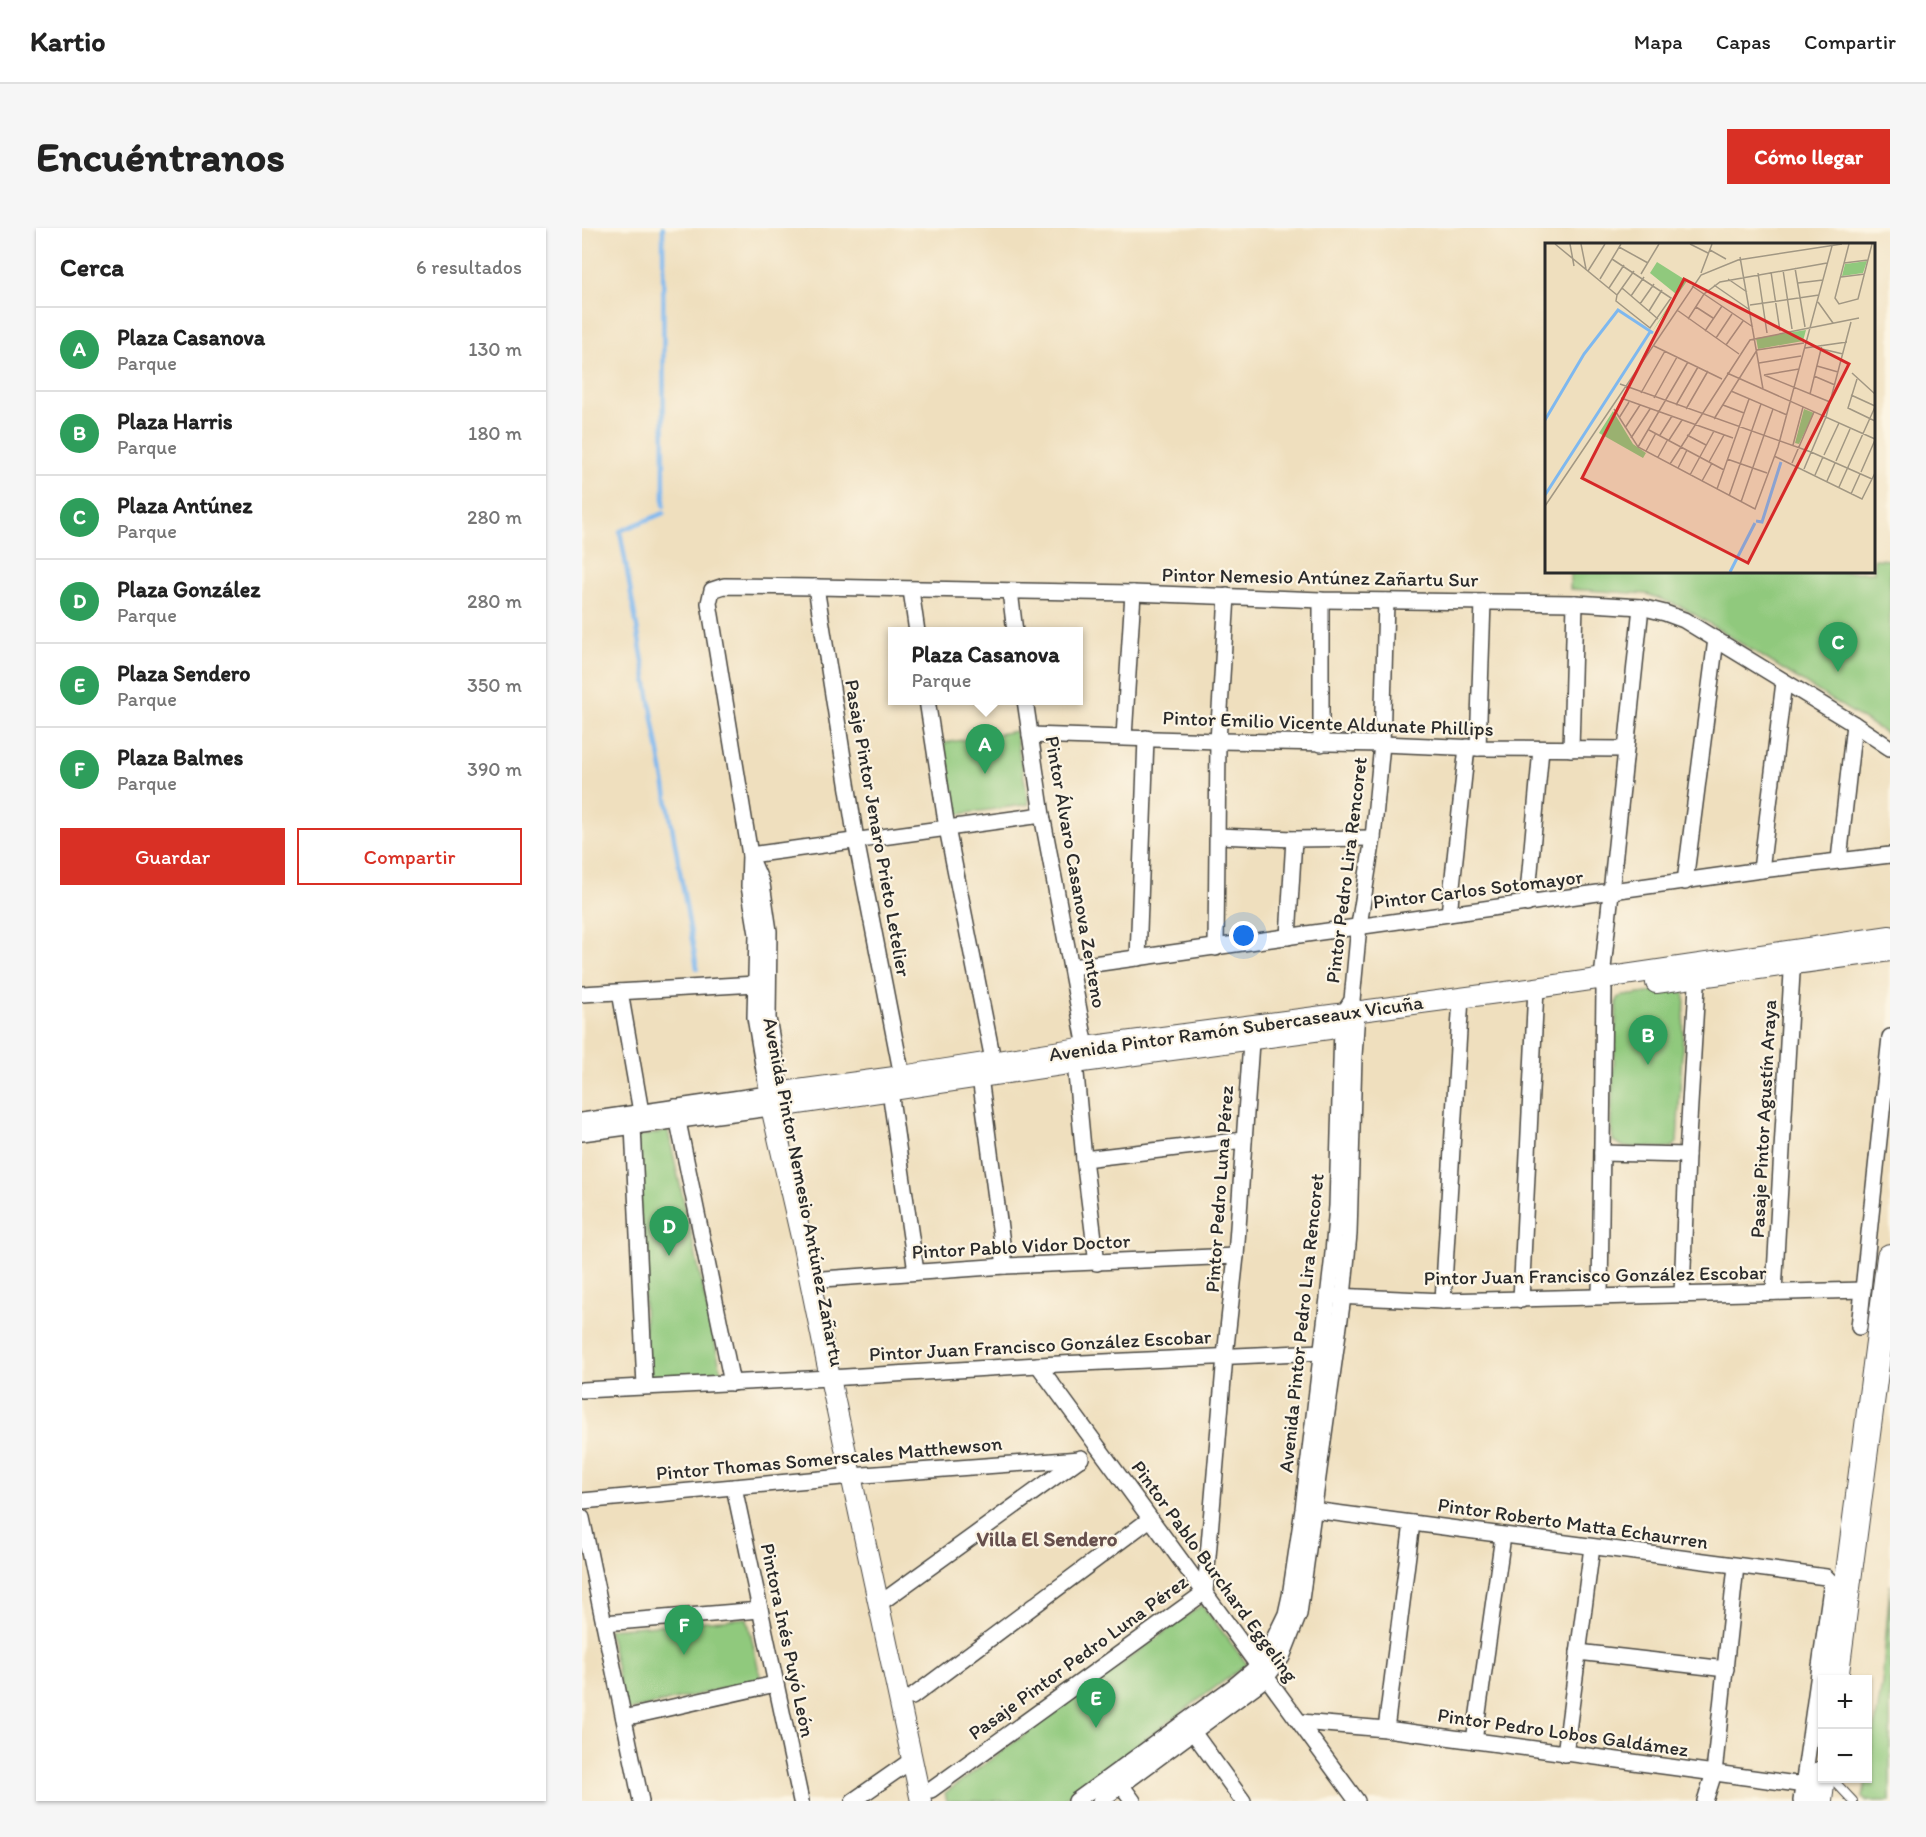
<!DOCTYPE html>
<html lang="es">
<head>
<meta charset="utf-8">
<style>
  :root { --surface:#fff; --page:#f6f6f6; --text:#222; --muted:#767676; --line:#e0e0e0; --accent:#d93025 }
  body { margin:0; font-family:Itim,sans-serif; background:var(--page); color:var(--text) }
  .controls { position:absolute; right:18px; bottom:18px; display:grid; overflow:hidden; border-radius:0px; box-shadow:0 2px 4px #0004 }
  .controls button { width:54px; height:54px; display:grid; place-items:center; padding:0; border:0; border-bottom:2px solid var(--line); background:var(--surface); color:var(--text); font:30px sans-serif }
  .you { position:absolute; left:662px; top:708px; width:21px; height:21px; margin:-15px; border:4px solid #fff; border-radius:50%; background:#1a73e8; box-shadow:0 0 0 9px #1a73e833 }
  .badge { display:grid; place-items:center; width:39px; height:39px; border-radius:50%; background:var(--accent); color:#fff; font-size:20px; font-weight:700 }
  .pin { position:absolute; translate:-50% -50px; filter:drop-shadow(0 2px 3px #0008) }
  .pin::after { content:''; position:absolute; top:32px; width:21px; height:18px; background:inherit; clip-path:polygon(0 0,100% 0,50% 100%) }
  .popup { position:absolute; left:306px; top:399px; width:195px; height:78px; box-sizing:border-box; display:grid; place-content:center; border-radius:0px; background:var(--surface); filter:drop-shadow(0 2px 4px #0005); font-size:20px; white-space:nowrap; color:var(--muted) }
  .popup b { font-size:22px; color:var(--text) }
  .popup::after { content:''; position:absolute; left:50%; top:100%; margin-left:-12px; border:12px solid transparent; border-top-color:var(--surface) }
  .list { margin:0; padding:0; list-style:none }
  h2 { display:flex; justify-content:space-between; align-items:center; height:78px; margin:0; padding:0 24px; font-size:26px }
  h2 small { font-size:20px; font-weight:400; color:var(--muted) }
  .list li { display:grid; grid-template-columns:39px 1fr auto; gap:18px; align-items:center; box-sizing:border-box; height:84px; padding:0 24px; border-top:2px solid var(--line) }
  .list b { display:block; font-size:22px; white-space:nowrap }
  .list p { margin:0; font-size:20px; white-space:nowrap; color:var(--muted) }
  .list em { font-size:20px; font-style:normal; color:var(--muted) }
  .actions { display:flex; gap:12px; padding:18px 24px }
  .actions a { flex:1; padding:14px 0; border:2px solid var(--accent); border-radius:0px; text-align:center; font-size:21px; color:var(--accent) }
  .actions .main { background:var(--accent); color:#fff }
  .map { position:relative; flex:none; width:1308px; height:1573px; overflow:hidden; border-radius:0px }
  header { display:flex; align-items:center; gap:36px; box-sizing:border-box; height:84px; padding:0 30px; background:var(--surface); border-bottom:2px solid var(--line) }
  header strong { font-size:28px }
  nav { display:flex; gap:33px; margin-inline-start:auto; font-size:21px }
  .intro { display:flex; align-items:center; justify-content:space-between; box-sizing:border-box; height:144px; padding:0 36px }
  h1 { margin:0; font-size:42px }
  .button { padding:15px 27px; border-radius:0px; background:var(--accent); color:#fff; font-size:21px; font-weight:700 }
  main { display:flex; gap:36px; padding:0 36px }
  aside { flex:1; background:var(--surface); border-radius:0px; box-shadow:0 2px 4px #0004 }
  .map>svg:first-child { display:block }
  .green { fill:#90c97d; stroke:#5e7a54; stroke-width:1.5 }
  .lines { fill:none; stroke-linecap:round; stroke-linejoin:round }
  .stream { stroke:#7eb8ef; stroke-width:4.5 }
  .service-casing { stroke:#484641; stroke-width:10 }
  .minor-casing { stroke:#484641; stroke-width:18 }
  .tertiary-casing { stroke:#484641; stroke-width:22 }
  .primary-casing { stroke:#484641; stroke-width:28 }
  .service { stroke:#fff; stroke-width:8 }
  .minor { stroke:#fff; stroke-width:15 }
  .tertiary { stroke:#fff; stroke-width:20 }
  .primary { stroke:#fff; stroke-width:26 }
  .labels { text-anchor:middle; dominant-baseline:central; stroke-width:4.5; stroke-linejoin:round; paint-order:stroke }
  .street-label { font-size:20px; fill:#2b2b2b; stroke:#fcf5e5 }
  .neighbourhood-label { font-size:21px; font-weight:bold; fill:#67504d; stroke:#fcf5e5 }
  .inset-river { fill:none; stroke:#7eb8ef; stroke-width:3 }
  .inset-road { fill:none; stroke:#a19783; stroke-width:1.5 }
  .view { fill:#d62828; fill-opacity:0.15; stroke:#d62828; stroke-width:3 }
  .inset-edge { fill:none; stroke:#2b2b2b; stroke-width:3 }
</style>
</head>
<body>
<header>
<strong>Kartio</strong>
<nav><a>Mapa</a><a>Capas</a><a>Compartir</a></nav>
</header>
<div class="intro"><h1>Encuéntranos</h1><a class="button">Cómo llegar</a></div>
<main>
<aside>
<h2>Cerca<small>6 resultados</small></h2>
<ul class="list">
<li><span class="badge" style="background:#2e9e5b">A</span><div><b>Plaza Casanova</b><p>Parque</p></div><em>130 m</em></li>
<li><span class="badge" style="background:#2e9e5b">B</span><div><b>Plaza Harris</b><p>Parque</p></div><em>180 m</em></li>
<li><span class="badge" style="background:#2e9e5b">C</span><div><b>Plaza Antúnez</b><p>Parque</p></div><em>280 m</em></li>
<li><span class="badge" style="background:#2e9e5b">D</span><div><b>Plaza González</b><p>Parque</p></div><em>280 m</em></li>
<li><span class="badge" style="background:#2e9e5b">E</span><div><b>Plaza Sendero</b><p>Parque</p></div><em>350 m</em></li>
<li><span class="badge" style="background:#2e9e5b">F</span><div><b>Plaza Balmes</b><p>Parque</p></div><em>390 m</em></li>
</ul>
<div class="actions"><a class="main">Guardar</a><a>Compartir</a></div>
</aside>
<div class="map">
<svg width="1308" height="1573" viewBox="0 0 1308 1573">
  <rect width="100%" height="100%" fill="#fcf5e5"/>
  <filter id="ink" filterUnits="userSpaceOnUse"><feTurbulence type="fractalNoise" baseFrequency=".0167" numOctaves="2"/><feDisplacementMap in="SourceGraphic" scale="12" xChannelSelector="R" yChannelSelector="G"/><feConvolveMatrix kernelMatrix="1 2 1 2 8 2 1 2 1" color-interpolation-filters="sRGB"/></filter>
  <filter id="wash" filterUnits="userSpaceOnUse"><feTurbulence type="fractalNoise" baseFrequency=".008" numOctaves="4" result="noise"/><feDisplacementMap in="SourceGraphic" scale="24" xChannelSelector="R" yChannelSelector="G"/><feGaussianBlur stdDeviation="1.35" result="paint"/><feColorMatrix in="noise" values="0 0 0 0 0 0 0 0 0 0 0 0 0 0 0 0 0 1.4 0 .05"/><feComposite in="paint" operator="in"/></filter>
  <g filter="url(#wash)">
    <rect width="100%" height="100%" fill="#efdfbe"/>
    <g class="green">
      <path d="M 1292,331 L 1308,332 L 1308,508 L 1102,380 L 1065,366 L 988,361 L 989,344 L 1292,344 Z"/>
      <path d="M 433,503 L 447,576 L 372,587 L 361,515 Z"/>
      <path d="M 1095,761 L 1101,762 L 1103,770 L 1095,915 L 1089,920 L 1042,919 L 1031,913 L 1029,896 L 1035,773 L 1037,769 L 1042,768 Z"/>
      <path d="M 86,903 L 140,1147 L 65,1150 L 55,909 Z"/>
      <path d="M 1308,1356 L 1308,1573 L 1284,1573 L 1281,1570 L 1300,1456 Z"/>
      <path d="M 620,1377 L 665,1436 L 479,1573 L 365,1573 L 363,1565 Z"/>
      <path d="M 165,1390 L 179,1452 L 44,1483 L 26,1401 Z"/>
    </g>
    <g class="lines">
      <g class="stream">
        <path d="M 81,0 L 82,278"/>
        <path d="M 82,285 L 38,303 L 115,740"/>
      </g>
    </g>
  </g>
  <g filter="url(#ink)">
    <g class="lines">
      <g class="service-casing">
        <path id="service" d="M 1255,1556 L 1271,1573"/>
      </g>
      <g class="minor-casing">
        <g id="minor">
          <path d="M 234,359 L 274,612 L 320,848 L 308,863 L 334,1044"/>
          <path d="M 329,362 L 335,404"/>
          <path d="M 428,363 L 433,404"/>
          <path d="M 739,372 L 739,516"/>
          <path d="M 345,472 L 365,600 L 411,832 L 398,849 L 423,1038"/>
          <path d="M 443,472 L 460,587 L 504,819 L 493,835 L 502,931 L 515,1035"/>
          <path d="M 448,507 L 636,513 L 800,516 L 896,520 L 1043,521"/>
          <path d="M 542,509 L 551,365"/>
          <path d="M 896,520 L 901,374"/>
          <path d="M 989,521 L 993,375"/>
          <path d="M 636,608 L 712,611 L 791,610"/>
          <path d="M 168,627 L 460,587"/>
          <path d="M 1257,632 L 1272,496"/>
          <path d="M 170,633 L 180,656 L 187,703 L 186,790 L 199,864"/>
          <path d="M 1179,642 L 1202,454"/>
          <path d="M 1103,654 L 1134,411"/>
          <path d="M 945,676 L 959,521"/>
          <path d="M 867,686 L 885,519"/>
          <path d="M 706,709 L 712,611"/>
          <path d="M 634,720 L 636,513 L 645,368"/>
          <path d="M 556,730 L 564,510"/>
          <path d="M 490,739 L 1179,642 L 1308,627"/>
          <path d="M 38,764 L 59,884 L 51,898 L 63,1158"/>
          <path d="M 0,766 L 174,756"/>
          <path d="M 93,879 L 150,1155"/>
          <path d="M 0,893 L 186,866 L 173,789 L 175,706 L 167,658 L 168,627 L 127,375 L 130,362 L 142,358 L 234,359 L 551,365 L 739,372 L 993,375 L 1059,379 L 1083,385 L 1102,392 L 1272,496 L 1308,520"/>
          <path d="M 0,905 L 189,880"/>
          <path d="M 1020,925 L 1105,927"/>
          <path d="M 502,931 L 662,912"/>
          <path d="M 227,1052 L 423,1038 L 654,1028"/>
          <path d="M 1192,1064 L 1211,727"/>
          <path d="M 1100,1067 L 1105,927 L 1116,741"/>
          <path d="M 754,1068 L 861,1073 L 1281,1062"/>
          <path d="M 1018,1068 L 1022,762 L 1020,750 L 1059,379"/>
          <path d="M 939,1072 L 954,760"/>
          <path d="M 861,1073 L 879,769"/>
          <path d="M 1277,1099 L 1308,809"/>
          <path d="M 456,1137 L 775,1573"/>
          <path d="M 0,1162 L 248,1150 L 456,1137 L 739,1124"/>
          <path d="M 152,1259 L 219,1573"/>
          <path d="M 0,1273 L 282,1247 L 498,1231"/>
          <path d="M 723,1281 L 1244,1349 L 1248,1353 L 1249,1360 L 1219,1573"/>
          <path d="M 0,1290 L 59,1573"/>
          <path d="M 297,1376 L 499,1230"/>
          <path d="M 22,1395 L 178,1382"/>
          <path d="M 996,1424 L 1144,1441"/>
          <path d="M 330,1469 L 568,1291"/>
          <path d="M 42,1490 L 193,1456"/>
          <path d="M 718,1494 L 804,1501 L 1230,1558"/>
          <path d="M 804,1501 L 830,1295"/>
          <path d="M 611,1504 L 661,1573"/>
          <path d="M 892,1513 L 921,1308"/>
          <path d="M 983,1526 L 1010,1319"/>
          <path d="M 540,1558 L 551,1573"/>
          <path d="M 349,1562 L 623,1364 L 643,1128 L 654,1028 L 670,800"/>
          <path d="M 271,1573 L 330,1532"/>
          <path d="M 494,1573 L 652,1458 L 676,1438 L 686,1423 L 704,1386 L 708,1368 L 721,1281 L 750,1036 L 755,978 L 760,799 L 761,786 L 770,772 L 777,697 L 791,610 L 800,516 L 804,373"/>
          <path d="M 518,1573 L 684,1450 L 700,1429 L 717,1386 L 761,1069 L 767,1006 L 772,828 L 775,784 L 771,776"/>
          <path d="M 1123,1573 L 1132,1545 L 1154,1338"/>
        </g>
      </g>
      <g class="tertiary-casing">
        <g id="tertiary">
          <path d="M 1074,755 L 1308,723"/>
          <path d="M 189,880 L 493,835 L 747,801"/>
          <path d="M 339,1573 L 248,1150 L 219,1009 L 186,866 L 320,848 L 504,819 L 954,760 L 1308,708"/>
        </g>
      </g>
      <g class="primary-casing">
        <g id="primary">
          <path d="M 1253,1452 L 1308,1029"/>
          <path d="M 1237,1573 L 1240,1546"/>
        </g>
      </g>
      <use href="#service" class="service"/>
      <use href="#minor" class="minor"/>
      <use href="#tertiary" class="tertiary"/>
      <use href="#primary" class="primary"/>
    </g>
  </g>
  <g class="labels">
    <g class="street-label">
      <text transform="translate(738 349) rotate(1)">Pintor Nemesio Antúnez Zañartu Sur</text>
      <text transform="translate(746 495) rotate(2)">Pintor Emilio Vicente Aldunate Phillips</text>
      <text transform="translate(296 600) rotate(80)">Pasaje Pintor Jenaro Prieto Letelier</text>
      <text transform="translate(764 642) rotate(-83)">Pintor Pedro Lira Rencoret</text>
      <text transform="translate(494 644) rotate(80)">Pintor Álvaro Casanova Zenteno</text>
      <text transform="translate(896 661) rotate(-7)">Pintor Carlos Sotomayor</text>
      <text transform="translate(654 800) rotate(-8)">Avenida Pintor Ramón Subercaseaux Vicuña</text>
      <text transform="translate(1181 891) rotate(-87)">Pasaje Pintor Agustín Araya</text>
      <text transform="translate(637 961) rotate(-86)">Pintor Pedro Luna Pérez</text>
      <text transform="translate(222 964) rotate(79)">Avenida Pintor Nemesio Antúnez Zañartu</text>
      <text transform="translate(439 1018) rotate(-3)">Pintor Pablo Vidor Doctor</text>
      <text transform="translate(1013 1047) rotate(-1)">Pintor Juan Francisco González Escobar</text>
      <text transform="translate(719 1095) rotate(-84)">Avenida Pintor Pedro Lira Rencoret</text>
      <text transform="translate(458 1117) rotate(-3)">Pintor Juan Francisco González Escobar</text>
      <text transform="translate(247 1230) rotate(-5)">Pintor Thomas Somerscales Matthewson</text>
      <text transform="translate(991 1295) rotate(8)">Pintor Roberto Matta Echaurren</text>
      <text transform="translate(633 1343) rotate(54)">Pintor Pablo Burchard Eggeling</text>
      <text transform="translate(206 1412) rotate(78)">Pintora Inés Puyó León</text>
      <text transform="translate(496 1429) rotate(-36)">Pasaje Pintor Pedro Luna Pérez</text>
      <text transform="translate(981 1504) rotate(8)">Pintor Pedro Lobos Galdámez</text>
    </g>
    <g class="neighbourhood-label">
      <text x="465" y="1310">Villa El Sendero</text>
    </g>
  </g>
  <g transform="translate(963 15)">
    <rect width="330" height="330" fill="#efdfbe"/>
    <path d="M 322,18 L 318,30 L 297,33 L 300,21 ZM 112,19 L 142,38 L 107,89 L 131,51 L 105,30 ZM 261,87 L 258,98 L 213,106 L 211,95 ZM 259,166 L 269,170 L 254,201 L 250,200 ZM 68,168 L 88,201 L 101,210 L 98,215 L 54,190 Z" fill="#90c97d"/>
    <path class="inset-river" d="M 0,177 L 39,111 L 73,67 L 108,90M 0,252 L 105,89M 211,278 L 217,279 L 236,219M 185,329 L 210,280"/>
    <path class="inset-road" d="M 10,1 L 72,52M 25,1 L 29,23M 36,1 L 41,26M 145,1 L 163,10M 304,1 L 290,55 L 294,61 L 313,56 L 327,1M 74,4 L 103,20M 165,7 L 181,16M 195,14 L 218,146M 67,16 L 126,55 L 105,85 L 71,58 L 72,52M 299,20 L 323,17M 250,25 L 260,84M 238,27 L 247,86M 43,28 L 60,1M 226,29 L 235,88M 156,30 L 167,1M 213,30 L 222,90M 96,31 L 114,1M 296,34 L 320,31M 55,36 L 76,1M 183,36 L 202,49M 253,40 L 278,37M 169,42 L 205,67M 147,43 L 208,84M 64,45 L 79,22M 77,45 L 113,76M 72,52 L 89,28M 86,53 L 99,34M 273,59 L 288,80M 95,61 L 109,41M 205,62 L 274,52M 151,64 L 168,75M 132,67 L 194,111M 104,68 L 117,47M 143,76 L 159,51 L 175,39 L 282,20M 160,88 L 177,63M 171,95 L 187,71M 181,102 L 198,78M 109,103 L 177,136M 260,105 L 302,99M 277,106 L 298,111M 214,120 L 256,113M 272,123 L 293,129M 182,130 L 330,196M 307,130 L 330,151M 219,132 L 285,159M 219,132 L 254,126M 269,133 L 290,142M 312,136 L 303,165 L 330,178M 75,141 L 266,209 L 327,236M 186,148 L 242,172M 96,150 L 120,108M 265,151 L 277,102M 306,152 L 330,163M 76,155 L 188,195M 109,155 L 132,114M 131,162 L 153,124M 178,162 L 199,170M 69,166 L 93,204 L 210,266 L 233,204 L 287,3M 141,166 L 163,128M 74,175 L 84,159M 169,176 L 212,107 L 259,100M 80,185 L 95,162M 104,187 L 179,227M 115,192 L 127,173M 142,192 L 161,202M 86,195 L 105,166M 124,197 L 137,177M 248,202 L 258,164M 93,204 L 143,119M 101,208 L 111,190M 279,212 L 294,180M 229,213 L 317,256 L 330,230M 113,214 L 123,196M 182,216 L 222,230M 291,218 L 305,186M 164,219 L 179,192M 247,220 L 269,169M 125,221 L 205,97 L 314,75M 133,225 L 142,207M 259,226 L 281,174 L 306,79M 316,229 L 330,197M 145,232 L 169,188M 270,232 L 278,214M 157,238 L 167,220M 282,238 L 290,220M 294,244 L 330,164M 172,246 L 204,156M 306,251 L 315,231M 184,253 L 216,161M 196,259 L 228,166M 0,263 L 156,32 L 193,17 L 297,1"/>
    <path class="view" d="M 139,36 L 304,121 L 203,320 L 37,235 Z"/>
    <rect width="330" height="330" class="inset-edge"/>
  </g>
</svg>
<div class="controls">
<button>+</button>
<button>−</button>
</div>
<div class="you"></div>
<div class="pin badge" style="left:403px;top:546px;background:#2e9e5b">A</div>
<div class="popup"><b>Plaza Casanova</b>Parque</div>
<div class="pin badge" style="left:1066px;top:837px;background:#2e9e5b">B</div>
<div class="pin badge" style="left:1256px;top:444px;background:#2e9e5b">C</div>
<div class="pin badge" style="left:87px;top:1028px;background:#2e9e5b">D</div>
<div class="pin badge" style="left:514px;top:1500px;background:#2e9e5b">E</div>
<div class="pin badge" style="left:102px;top:1427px;background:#2e9e5b">F</div>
</div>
</main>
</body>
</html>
